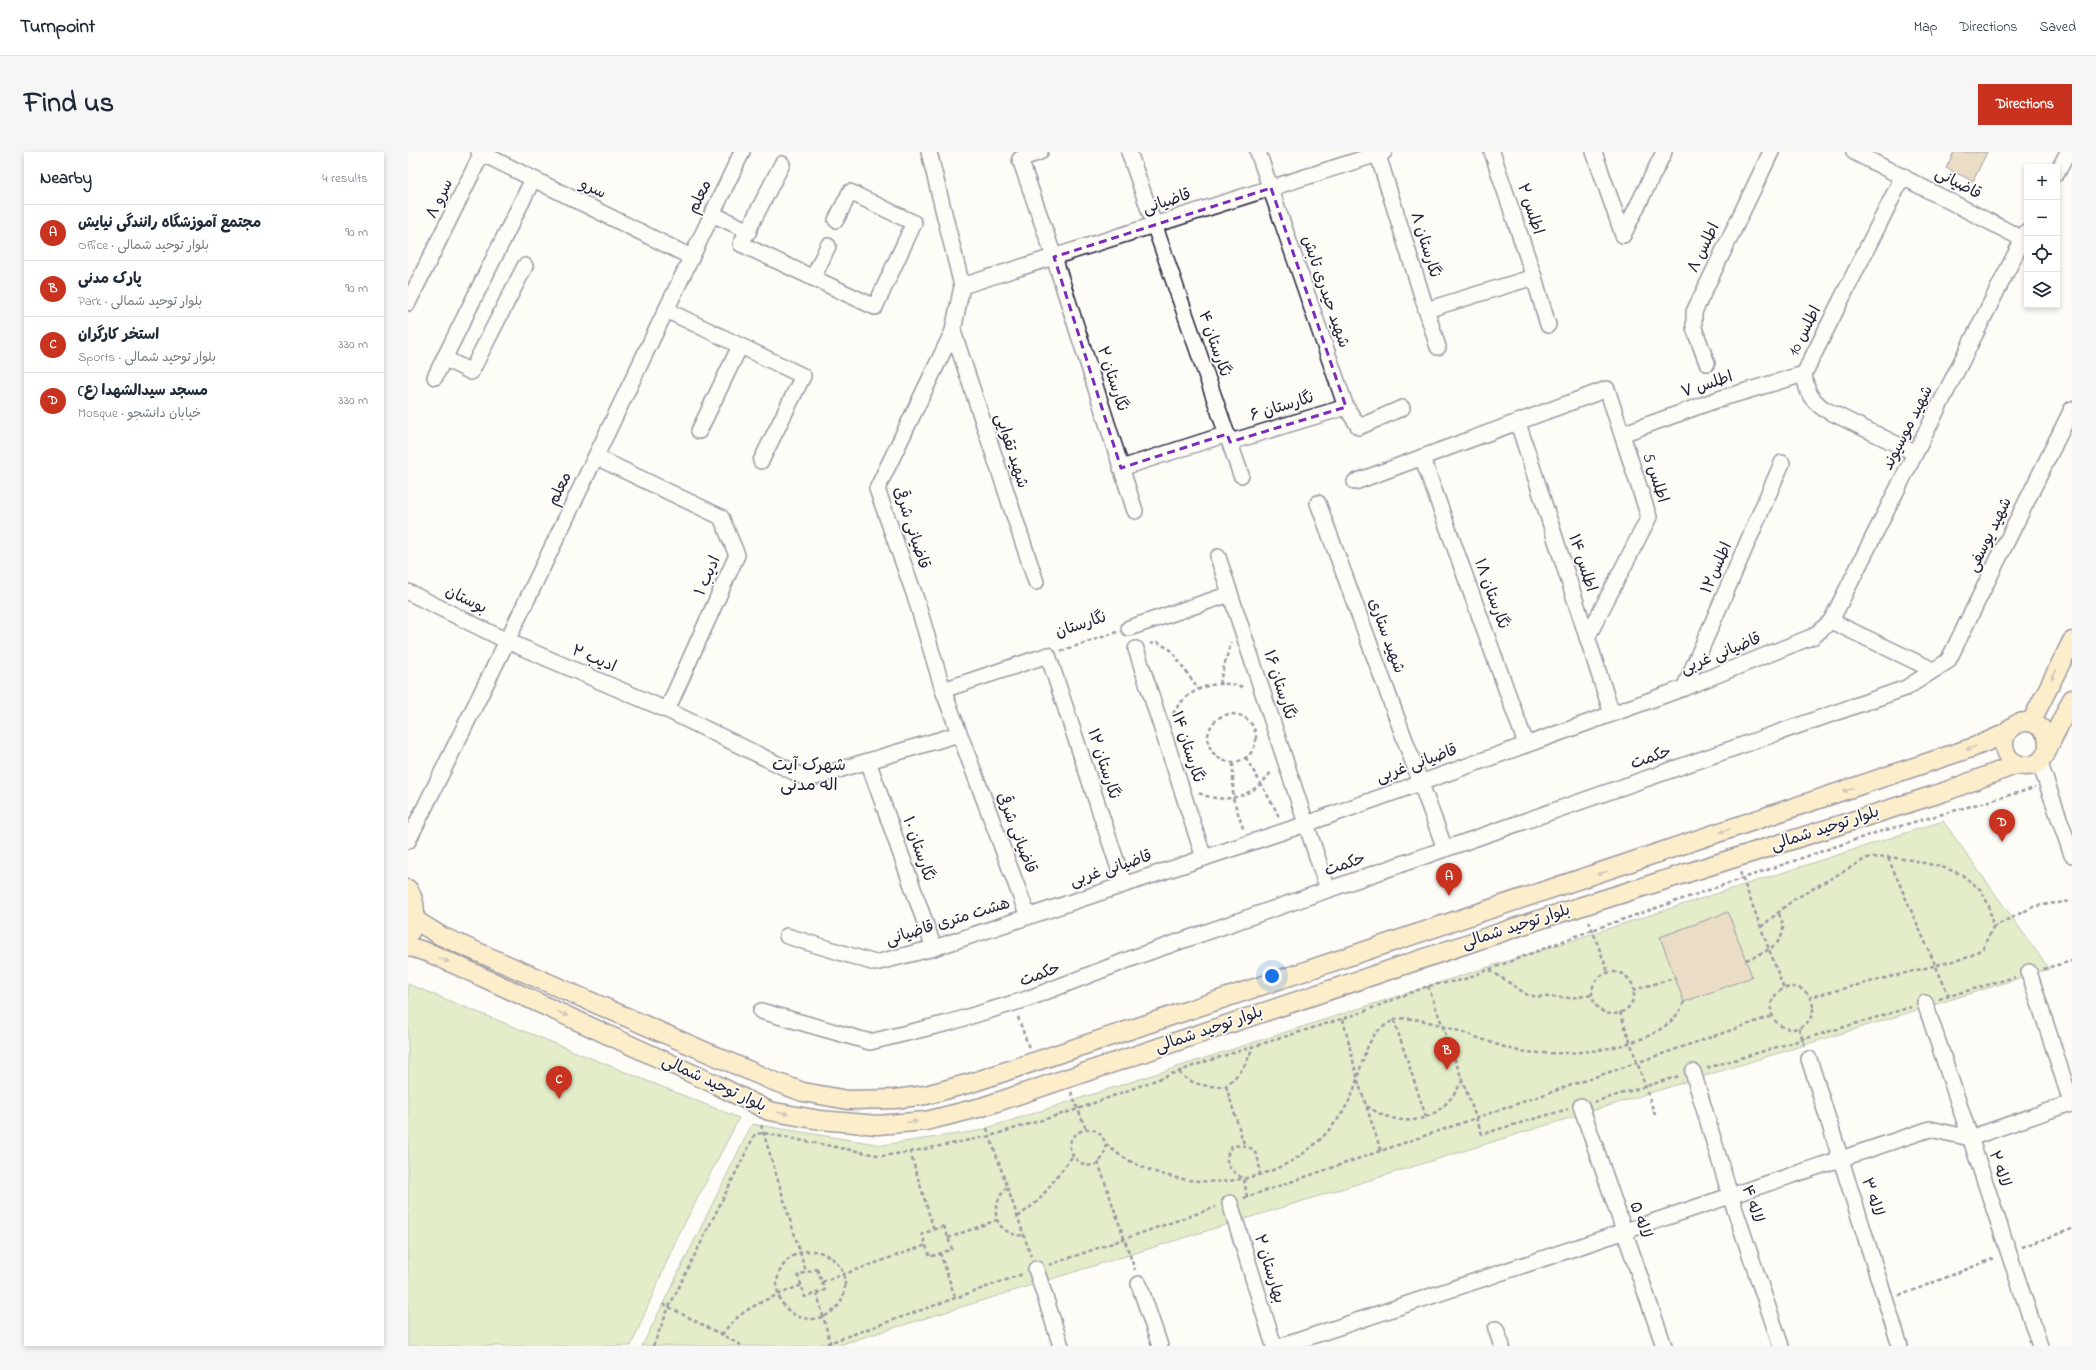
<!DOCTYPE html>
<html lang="en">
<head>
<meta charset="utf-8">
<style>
  :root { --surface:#fff; --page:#f6f6f7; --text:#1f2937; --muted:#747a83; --line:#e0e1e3; --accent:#c8321e }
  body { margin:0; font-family:"Indie Flower","Playpen Sans Arabic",sans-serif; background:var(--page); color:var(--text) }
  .controls { position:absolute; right:12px; top:12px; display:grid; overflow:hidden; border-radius:0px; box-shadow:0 2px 6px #0003 }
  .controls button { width:36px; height:36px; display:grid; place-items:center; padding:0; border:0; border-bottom:1px solid var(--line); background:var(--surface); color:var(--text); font:20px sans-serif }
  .you { position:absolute; left:864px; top:824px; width:14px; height:14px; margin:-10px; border:3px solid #fff; border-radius:50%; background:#1a73e8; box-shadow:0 0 0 6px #1a73e833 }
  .badge { display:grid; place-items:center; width:26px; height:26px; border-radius:50%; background:var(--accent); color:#fff; font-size:13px; font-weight:700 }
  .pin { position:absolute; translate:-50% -33px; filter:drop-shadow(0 1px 2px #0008) }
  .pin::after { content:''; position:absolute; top:21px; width:14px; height:12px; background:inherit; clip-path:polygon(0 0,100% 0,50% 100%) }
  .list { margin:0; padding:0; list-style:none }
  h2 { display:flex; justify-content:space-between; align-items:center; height:52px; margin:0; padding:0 16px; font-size:17px }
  h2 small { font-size:13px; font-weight:400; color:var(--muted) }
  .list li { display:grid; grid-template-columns:26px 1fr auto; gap:12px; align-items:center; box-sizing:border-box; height:56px; padding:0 16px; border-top:1px solid var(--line) }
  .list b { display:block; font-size:15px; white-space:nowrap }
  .list p { margin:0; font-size:13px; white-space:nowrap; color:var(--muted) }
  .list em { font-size:13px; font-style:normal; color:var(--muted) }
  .icon { flex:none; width:22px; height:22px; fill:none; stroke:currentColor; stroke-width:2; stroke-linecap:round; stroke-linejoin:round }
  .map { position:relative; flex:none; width:1664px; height:1194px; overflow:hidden; border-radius:0px }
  header { display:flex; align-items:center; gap:24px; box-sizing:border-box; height:56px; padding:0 20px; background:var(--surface); border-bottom:1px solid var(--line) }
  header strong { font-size:19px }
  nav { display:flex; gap:22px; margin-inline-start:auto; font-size:14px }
  .intro { display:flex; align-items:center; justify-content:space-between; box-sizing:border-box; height:96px; padding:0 24px }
  h1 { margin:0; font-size:28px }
  .button { padding:10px 18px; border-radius:0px; background:var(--accent); color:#fff; font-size:14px; font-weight:700 }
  main { display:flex; gap:24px; padding:0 24px }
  aside { flex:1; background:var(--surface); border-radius:0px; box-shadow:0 2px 6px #0003 }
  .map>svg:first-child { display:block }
  .green { fill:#c4db92; stroke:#737e66 }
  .building { fill:#d4b588; stroke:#22223b }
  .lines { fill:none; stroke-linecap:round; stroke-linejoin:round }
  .minor-casing { stroke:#22223b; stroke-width:18 }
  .major-casing { stroke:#22223b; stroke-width:21 }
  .path { stroke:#22223b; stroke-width:2.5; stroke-dasharray:4 3; stroke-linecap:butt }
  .minor { stroke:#fdfcf7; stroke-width:15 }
  .major { stroke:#fdde96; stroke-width:18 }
  .oneway { fill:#9a896d }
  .marked { fill:none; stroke:#7b2cbf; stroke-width:3; stroke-dasharray:8 5; stroke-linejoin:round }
  .labels { text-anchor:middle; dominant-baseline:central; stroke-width:3.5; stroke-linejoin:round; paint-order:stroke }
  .street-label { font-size:16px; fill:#22223b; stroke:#fdfcf7 }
  .neighbourhood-label { font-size:17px; fill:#22223b; stroke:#fdfcf7 }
</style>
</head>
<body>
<header>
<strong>Turnpoint</strong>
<nav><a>Map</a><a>Directions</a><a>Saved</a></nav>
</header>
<div class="intro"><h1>Find us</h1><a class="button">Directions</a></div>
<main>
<aside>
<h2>Nearby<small>4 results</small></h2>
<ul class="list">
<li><span class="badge">A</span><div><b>مجتمع آموزشگاه رانندگی نیایش</b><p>Office · بلوار توحید شمالی</p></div><em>90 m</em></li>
<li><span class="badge">B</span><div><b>پارک مدنی</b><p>Park · بلوار توحید شمالی</p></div><em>90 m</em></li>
<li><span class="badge">C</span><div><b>استخر کارگران</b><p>Sports · بلوار توحید شمالی</p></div><em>330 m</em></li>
<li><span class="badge">D</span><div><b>مسجد سیدالشهدا (ع)</b><p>Mosque · خیابان دانشجو</p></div><em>330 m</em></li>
</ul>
</aside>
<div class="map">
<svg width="1664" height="1194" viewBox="0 0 1664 1194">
  <rect width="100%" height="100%" fill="#fdfcf7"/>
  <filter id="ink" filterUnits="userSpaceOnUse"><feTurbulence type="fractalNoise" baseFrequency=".025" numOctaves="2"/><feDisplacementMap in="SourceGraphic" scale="8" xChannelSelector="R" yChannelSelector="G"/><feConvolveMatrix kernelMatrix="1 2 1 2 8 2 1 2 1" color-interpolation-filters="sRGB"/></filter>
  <g filter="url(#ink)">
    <g class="green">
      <path d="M 1535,669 L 1641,817 L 428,1194 L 234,1194 L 344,972 L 474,993 L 570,979 Z"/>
      <path d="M 0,832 L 331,966 L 268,1088 L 223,1194 L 0,1194 Z"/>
    </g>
    <g class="building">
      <path d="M 1546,0 L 1579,0 L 1565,29 L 1538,16 Z"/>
      <path d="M 1320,760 L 1344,825 L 1276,850 L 1252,785 Z"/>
    </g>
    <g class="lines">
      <g class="minor-casing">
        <g id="minor">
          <path d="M 71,0 L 283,105"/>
          <path d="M 521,0 L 554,134 L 545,179 L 469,337 L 508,447 L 535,538 L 620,764"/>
          <path d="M 632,0 L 612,7 L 646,105 L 727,359"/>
          <path d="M 721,0 L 833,323"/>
          <path d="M 850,0 L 938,255 L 951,275 L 994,256"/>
          <path d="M 969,0 L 1030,195"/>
          <path d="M 1084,0 L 1126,125 L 1140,173"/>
          <path d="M 1186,0 L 1215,83"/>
          <path d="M 1446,0 L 1615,87"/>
          <path d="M 374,12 L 333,92 L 467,155 L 506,71 L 442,40 L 428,68"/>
          <path d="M 1649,21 L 1660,0"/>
          <path d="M 1495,24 L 1396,222 C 1399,240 1401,246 1416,257 L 1507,301"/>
          <path d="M 304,62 L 341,79"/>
          <path d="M 1215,83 L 1256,0"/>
          <path d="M 405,126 L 420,94"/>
          <path d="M 554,134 L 976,0"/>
          <path d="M 0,151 L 74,1"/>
          <path d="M 258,158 L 395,224 L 353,309"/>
          <path d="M 1018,158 L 1126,125"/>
          <path d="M 545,179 L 628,430"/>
          <path d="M 36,206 L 63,220 L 117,114"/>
          <path d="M 1299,211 L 1286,176 L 1286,160 L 1363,0"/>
          <path d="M 27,225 L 125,27"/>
          <path d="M 1110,271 L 1204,562"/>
          <path d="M 291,279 L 332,194"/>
          <path d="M 1214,282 L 1311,247 L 1396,222"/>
          <path d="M 822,290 L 938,255"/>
          <path d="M 188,305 L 313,365 L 329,403 L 259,558"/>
          <path d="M 1014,305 L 1118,592"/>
          <path d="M 713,316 L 819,282"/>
          <path d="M 947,330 L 1199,237 L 1241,365 L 1179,486"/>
          <path d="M 910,351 L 1037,697"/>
          <path d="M 810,405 L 920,738"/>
          <path d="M 0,440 L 99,489 L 259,558 L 400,627 L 551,582"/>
          <path d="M 1423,469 L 1525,518"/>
          <path d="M 721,476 L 822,442"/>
          <path d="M 728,497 L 796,706"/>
          <path d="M 1276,536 L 1374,311"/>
          <path d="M 535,538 L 640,503 L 716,732"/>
          <path d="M 460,609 L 526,796"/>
          <path d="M 1631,609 L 1664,703"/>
          <path d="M 0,689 L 99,489 L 334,0"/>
          <path d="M 379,784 L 467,811 L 526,796 L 898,672 L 1276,536 L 1406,484 L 1423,469 L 1619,79"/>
          <path d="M 1621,820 L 1664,953"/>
          <path d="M 1517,851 L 1632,1194"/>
          <path d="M 353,859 L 462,890 L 540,871 L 619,847 L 730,804 L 1498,536 L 1540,509 L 1664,257"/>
          <path d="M 1401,907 L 1492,1194"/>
          <path d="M 1285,920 L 1322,1043 L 1373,1194"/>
          <path d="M 1173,954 L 1256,1194"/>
          <path d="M 822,1051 L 866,1194"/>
          <path d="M 628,1117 L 653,1194"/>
          <path d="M 731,1132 L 752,1194"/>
          <path d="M 1088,1177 L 1094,1194"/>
          <path d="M 874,1194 L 1522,977 L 1562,986 L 1663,951"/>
        </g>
      </g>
      <g class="major-casing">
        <g id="major">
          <path d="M 1623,570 L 1664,489"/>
          <circle cx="1618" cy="592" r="22"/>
          <path d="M 1639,598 L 1664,547"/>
          <path d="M 0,737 C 9,750 8,765 3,779"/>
          <path d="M 7,768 L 33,784 L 360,927 L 395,940 L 440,948 L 487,947 L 518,943 L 566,930 L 1566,595 L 1599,581"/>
          <path d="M 0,794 L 24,802 L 309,933 L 361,959 L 412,968 L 469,973 L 518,969 L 574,955 L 1130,768 L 1536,640 L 1610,612"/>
        </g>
      </g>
      <g class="path">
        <path d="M 742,492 L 749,490 L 763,498 L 790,537"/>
        <path d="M 653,499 L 709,480"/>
        <path d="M 811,532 L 823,490"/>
        <circle cx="824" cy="586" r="24"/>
        <path d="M 765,562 C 778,536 811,525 837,536"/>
        <path d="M 838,606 L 869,660 L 871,667"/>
        <path d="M 825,611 L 825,646 L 836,679"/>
        <path d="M 791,641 C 817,654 850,643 864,618"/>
        <path d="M 1480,706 L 1541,844"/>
        <path d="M 1332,720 L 1376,837"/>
        <path d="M 1181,769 L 1200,820"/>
        <path d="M 1353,775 L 1385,748 L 1459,706 L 1480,705 L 1503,708 L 1534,715 L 1553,722 L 1573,738 L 1581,754 L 1585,775 L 1575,796 L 1561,805 L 1402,845"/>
        <path d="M 1585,775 L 1627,754 L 1664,749"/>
        <path d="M 1338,808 C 1360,799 1386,789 1370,760"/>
        <path d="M 1635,817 L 1664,809"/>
        <path d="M 1082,818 L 1121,844 L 1162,846 L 1184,843"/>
        <circle cx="1205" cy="841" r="21"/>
        <path d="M 1020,834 L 1074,982 L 1160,957"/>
        <circle cx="1384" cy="856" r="21"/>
        <path d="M 1225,838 L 1267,826"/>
        <path d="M 1531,847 L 1607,825"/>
        <path d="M 1212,860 L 1247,963"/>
        <path d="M 610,865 L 621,896"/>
        <path d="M 935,867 L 950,929 L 973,999"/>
        <path d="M 986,868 L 1018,965"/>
        <path d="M 1391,876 L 1397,895"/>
        <path d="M 1299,916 L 1503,855"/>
        <path d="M 771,920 C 783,934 801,935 818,934 C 831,922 839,913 844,896"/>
        <path d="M 818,934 L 836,992"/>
        <path d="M 663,940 L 678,977"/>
        <path d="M 1186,950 L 1271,924"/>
        <path d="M 959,954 C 997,980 1033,970 1054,929"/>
        <path d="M 353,973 L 398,1120"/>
        <path d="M 579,976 L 623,1104"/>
        <path d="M 698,992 C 693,1040 639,995 673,979 C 678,977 683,976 688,979 C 694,982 694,986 698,991 C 702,997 713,1004 720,1008 C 798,1050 897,1031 941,949 C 951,929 954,899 967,882 C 971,877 979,872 984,869 C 1005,856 1084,894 1111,899 C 1156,906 1258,899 1276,850"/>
        <path d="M 502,1000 L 582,984 L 670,957 L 796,910 L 949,862 L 1020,834 L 1054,828 L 1184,778 L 1467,681 L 1627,636"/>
        <path d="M 690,1010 L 727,1118"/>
        <path d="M 599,1035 C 580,1056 585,1082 616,1084"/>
        <path d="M 839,1045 L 836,1027 C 821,1017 813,1011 824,994 C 847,991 851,1002 852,1023"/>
        <path d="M 836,1046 L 1364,864"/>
        <path d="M 610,1065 L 631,1048 L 664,1005"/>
        <path d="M 536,1074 L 544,1097 L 522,1105 L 514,1082 Z"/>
        <path d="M 540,1086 L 589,1068"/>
        <path d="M 1614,1095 L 1664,1077"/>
        <circle cx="403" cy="1133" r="34"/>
        <path d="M 532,1101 L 547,1145"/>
        <path d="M 641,1113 L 808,1055"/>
        <path d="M 409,1117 L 417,1138 L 397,1145 L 390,1123 Z"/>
        <path d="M 414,1130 L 518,1093"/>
        <path d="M 409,1141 L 423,1194"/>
        <path d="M 1491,1144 L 1587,1106"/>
        <path d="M 255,1152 L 335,1194"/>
        <path d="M 314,1183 C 331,1156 364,1145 394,1133"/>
        <path d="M 245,1194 L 261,1155 L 347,982 L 355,981 L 474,1004 L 502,1000 L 526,1078"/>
        <path d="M 412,1194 L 615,1122"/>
      </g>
      <use href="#minor" class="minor"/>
      <use href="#major" class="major"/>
    </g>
    <defs><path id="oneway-solid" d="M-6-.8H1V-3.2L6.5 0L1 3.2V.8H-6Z"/></defs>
    <g class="oneway">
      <use href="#oneway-solid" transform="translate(1646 523) rotate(117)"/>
      <use href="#oneway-solid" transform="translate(1563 596) rotate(160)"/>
      <use href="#oneway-solid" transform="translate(1440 638) rotate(161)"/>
      <use href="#oneway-solid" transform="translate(1317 679) rotate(161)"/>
      <use href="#oneway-solid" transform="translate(1194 721) rotate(161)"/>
      <use href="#oneway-solid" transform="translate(36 808) rotate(25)"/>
      <use href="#oneway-solid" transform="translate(155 862) rotate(25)"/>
      <use href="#oneway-solid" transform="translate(375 961) rotate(10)"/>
      <use href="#oneway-solid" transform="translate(504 970) rotate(-5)"/>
    </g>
  </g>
  <path d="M0 0H1664V1194H0ZM 863,36 L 938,255 L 822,290 L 819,282 L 713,316 L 646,105 Z" fill="#fdfcf7" fill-opacity=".55" fill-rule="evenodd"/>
  <path class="marked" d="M 863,36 L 938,255 L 822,290 L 819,282 L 713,316 L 646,105 Z"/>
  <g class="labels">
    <g class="street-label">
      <text transform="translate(1550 32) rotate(28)">قاضیانی</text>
      <text transform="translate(185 37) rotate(26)">سرو</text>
      <text transform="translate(292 45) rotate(-64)">معلم</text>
      <text transform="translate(32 47) rotate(-64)">سرو ۸</text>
      <text transform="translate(759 50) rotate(-18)">قاضیانی</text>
      <text transform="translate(1122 57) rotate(72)">اطلس ۲</text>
      <text transform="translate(1017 93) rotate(73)">نگارستان ۸</text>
      <text transform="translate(1296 96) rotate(-64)">اطلس ۸</text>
      <text transform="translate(917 140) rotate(71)">شهید حیدری تابش</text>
      <text transform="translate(1397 179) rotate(-63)">اطلس 10</text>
      <text transform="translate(806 192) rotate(71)">نگارستان ۴</text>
      <text transform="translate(704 227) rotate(72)">نگارستان ۲</text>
      <text transform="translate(1299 233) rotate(-18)">اطلس ۷</text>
      <text transform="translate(874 255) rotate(-17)">نگارستان ۶</text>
      <text transform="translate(1500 276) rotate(-63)">شهید موسیوند</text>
      <text transform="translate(603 299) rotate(72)">شهید تقوایی</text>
      <text transform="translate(1247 326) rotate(72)">اطلس 5</text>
      <text transform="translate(152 337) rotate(-64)">معلم</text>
      <text transform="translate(503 376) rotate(72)">قاضیانی شرقی</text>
      <text transform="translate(1582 383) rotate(-64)">شهید یوسفی</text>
      <text transform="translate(1174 411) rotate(72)">اطلس ۱۴</text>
      <text transform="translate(1309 416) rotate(-66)">اطلس۱۲</text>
      <text transform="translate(300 424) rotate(-66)">ادیب ۱</text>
      <text transform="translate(1083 442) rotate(70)">نگارستان ۱۸</text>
      <text transform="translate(58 448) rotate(26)">بوستان</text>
      <text transform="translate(673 473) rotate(-18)">نگارستان</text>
      <text transform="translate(978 484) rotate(70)">شهید ستاری</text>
      <text transform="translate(1313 502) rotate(-22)">قاضیانی غربی</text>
      <text transform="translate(186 507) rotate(23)">ادیب ۲</text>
      <text transform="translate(871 533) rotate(72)">نگارستان ۱۶</text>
      <text transform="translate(779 595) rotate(72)">نگارستان ۱۴</text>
      <text transform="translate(1243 606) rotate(-19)">حکمت</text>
      <text transform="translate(695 612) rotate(72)">نگارستان ۱۲</text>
      <text transform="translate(1009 612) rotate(-20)">قاضیانی غربی</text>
      <text transform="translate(1417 677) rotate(-18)">بلوار توحید شمالی</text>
      <text transform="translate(608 681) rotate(69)">قاضیانی شرقی</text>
      <text transform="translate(510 697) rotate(71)">نگارستان ۱۰</text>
      <text transform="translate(937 713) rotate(-19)">حکمت</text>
      <text transform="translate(703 717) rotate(-18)">قاضیانی غربی</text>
      <text transform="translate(540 770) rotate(-17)">هشت متری قاضیانی</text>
      <text transform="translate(1108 775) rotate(-18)">بلوار توحید شمالی</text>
      <text transform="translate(632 823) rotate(-20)">حکمت</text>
      <text transform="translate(801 878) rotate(-19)">بلوار توحید شمالی</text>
      <text transform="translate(306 932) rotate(25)">بلوار توحید شمالی</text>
      <text transform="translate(1591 1017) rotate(71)">لاله ۲</text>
      <text transform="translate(1464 1045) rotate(72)">لاله ۳</text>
      <text transform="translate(1344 1052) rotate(72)">لاله ۴</text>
      <text transform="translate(1232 1068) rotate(71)">لاله ۵</text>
      <text transform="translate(861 1117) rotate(73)">بهارستان ۲</text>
    </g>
    <g class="neighbourhood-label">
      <text x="401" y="613">شهرک آیت<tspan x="401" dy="20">اله مدنی</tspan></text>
    </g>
  </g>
</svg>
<div class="controls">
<button>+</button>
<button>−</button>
<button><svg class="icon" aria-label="locate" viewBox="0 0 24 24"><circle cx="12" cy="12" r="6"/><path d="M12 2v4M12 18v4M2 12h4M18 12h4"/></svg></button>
<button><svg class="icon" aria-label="layers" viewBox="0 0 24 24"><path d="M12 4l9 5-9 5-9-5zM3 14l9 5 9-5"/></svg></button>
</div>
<div class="you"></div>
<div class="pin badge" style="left:1041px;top:744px">A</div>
<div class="pin badge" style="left:1039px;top:918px">B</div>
<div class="pin badge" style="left:151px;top:947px">C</div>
<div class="pin badge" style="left:1594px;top:690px">D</div>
</div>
</main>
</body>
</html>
